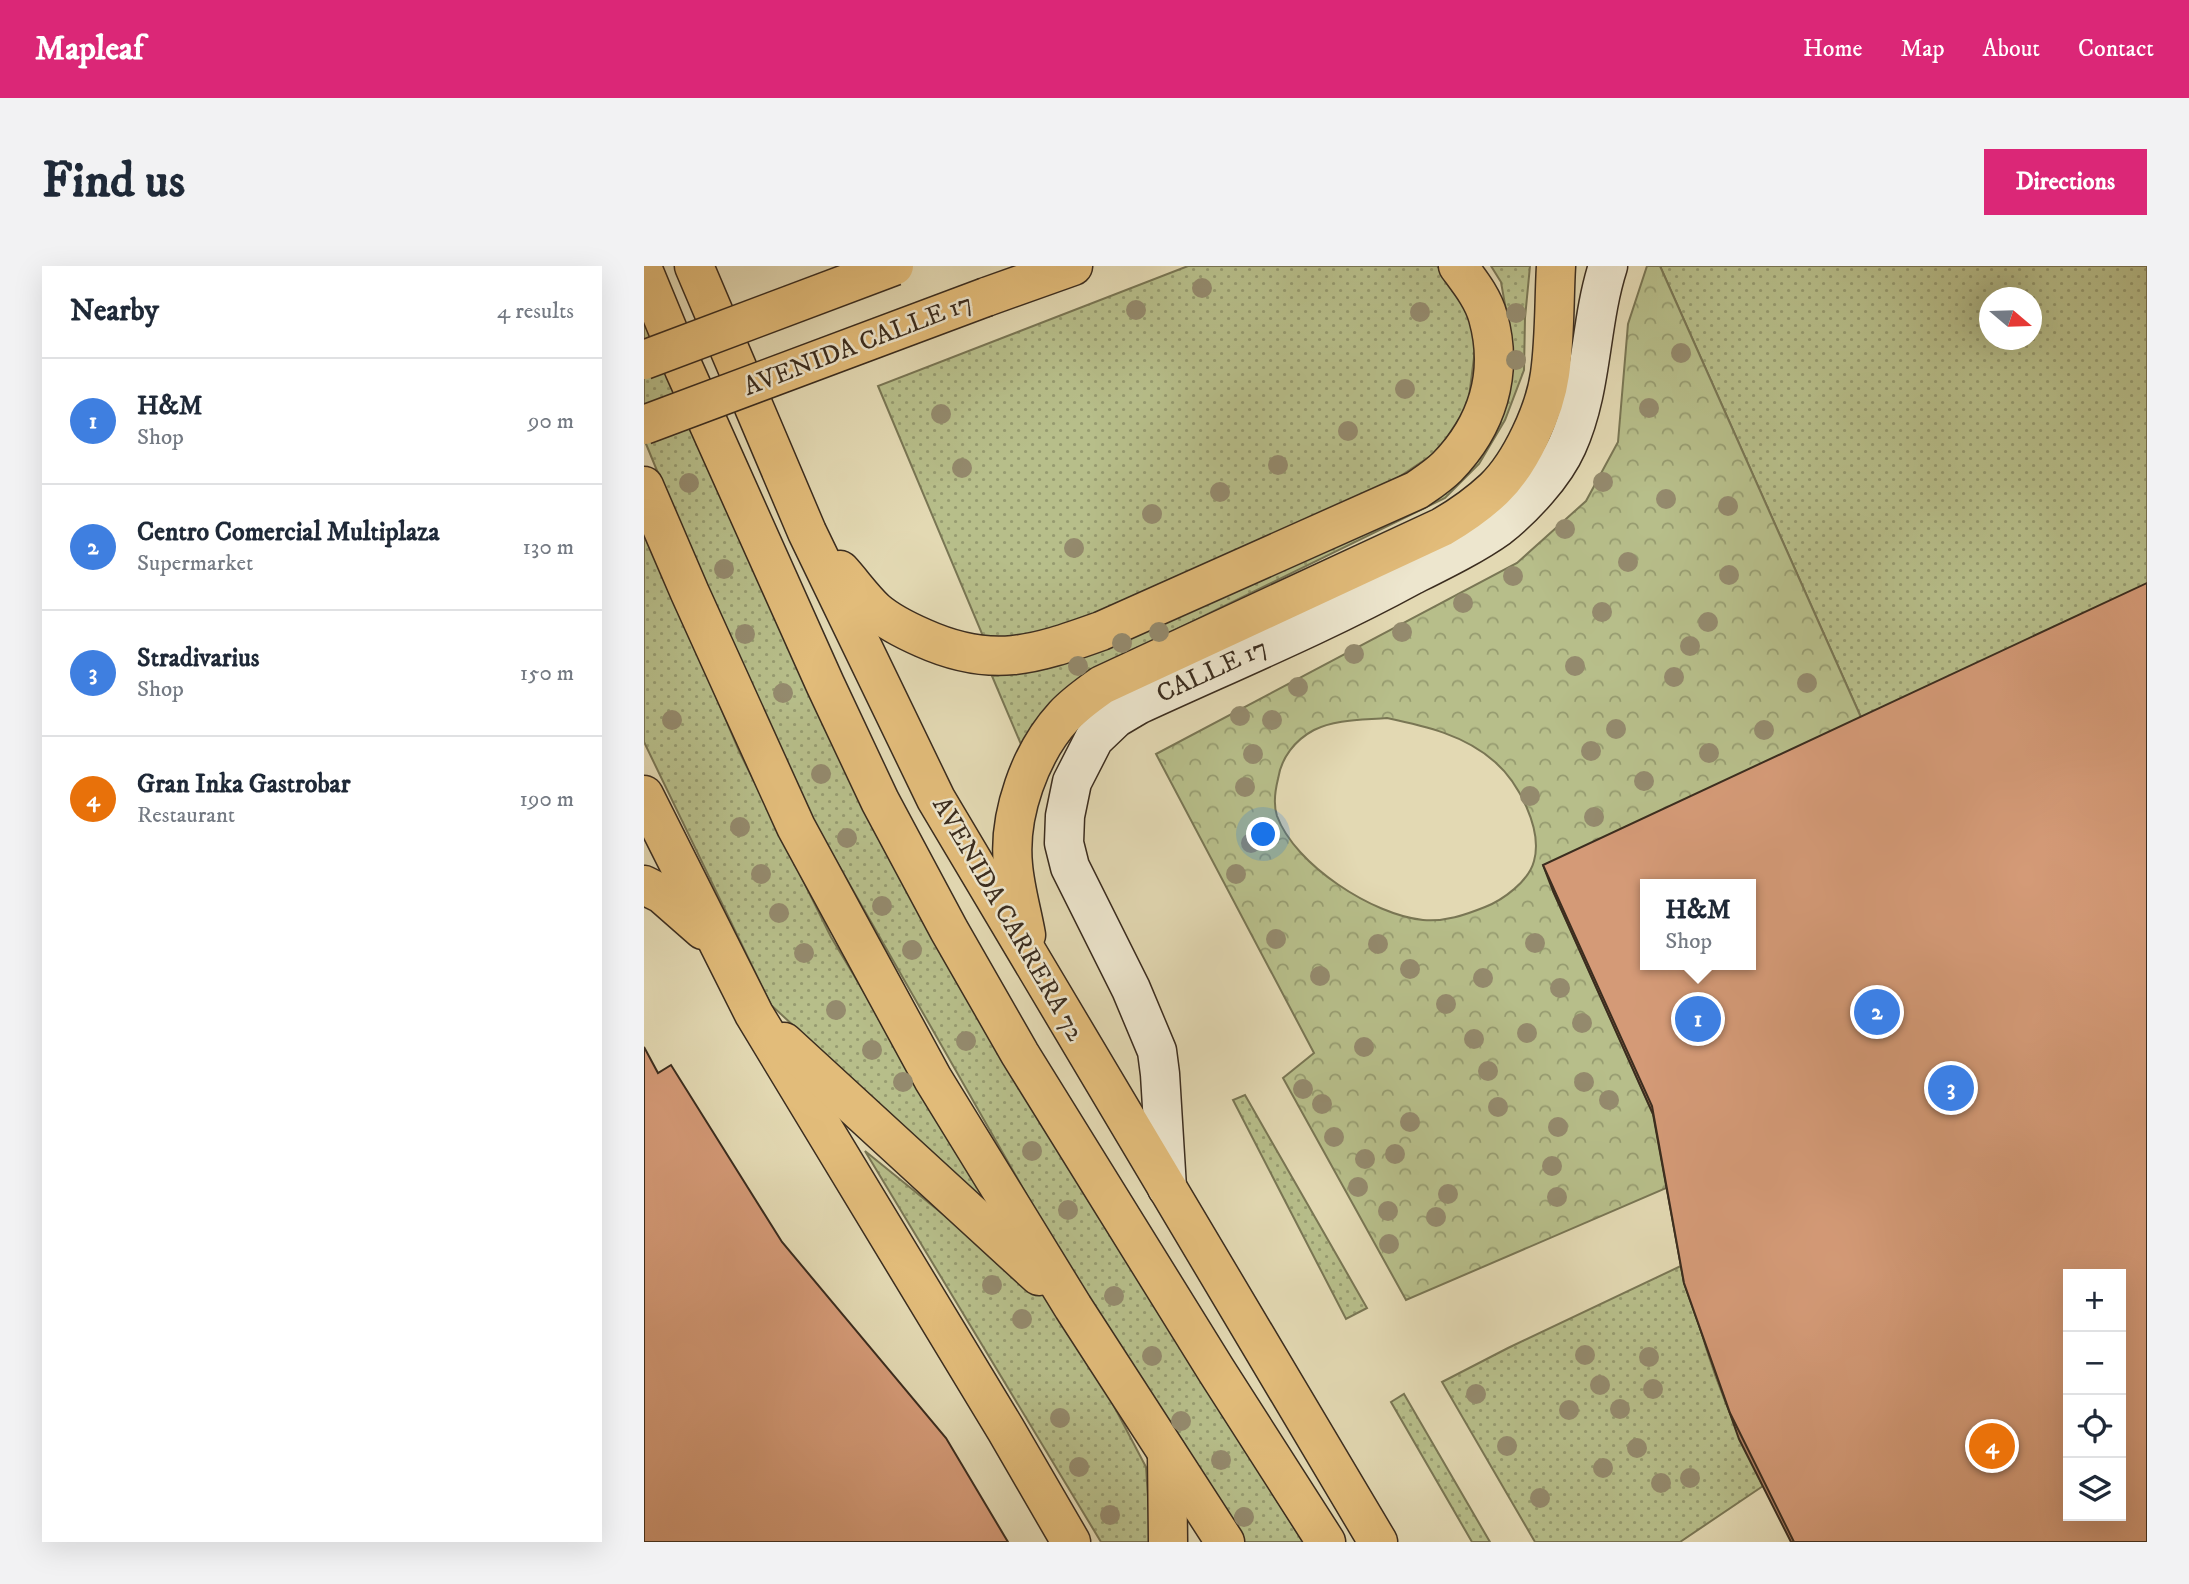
<!DOCTYPE html>
<html lang="en">
<head>
<meta charset="utf-8">
<style>
  :root { --surface:#fff; --page:#f2f2f3; --text:#1f2937; --muted:#747a83; --line:#e0e1e3; --accent:#db2777 }
  body { margin:0; font-family:"IM FELL DW Pica",serif; background:var(--page); color:var(--text) }
  .controls { position:absolute; right:21px; bottom:21px; display:grid; overflow:hidden; border-radius:0px; box-shadow:0 7px 28px #0002 }
  .controls button { width:63px; height:63px; display:grid; place-items:center; padding:0; border:0; border-bottom:2px solid var(--line); background:var(--surface); color:var(--text); font:35px sans-serif }
  .compass { position:absolute; left:1335px; top:21px; width:63px; height:63px; border-radius:50%; background:var(--surface); box-shadow:0 7px 28px #0002; rotate:109deg }
  .you { position:absolute; left:620px; top:569px; width:24px; height:24px; margin:-18px; border:5px solid #fff; border-radius:50%; background:#1a73e8; box-shadow:0 0 0 10px #1a73e833 }
  .badge { display:grid; place-items:center; width:46px; height:46px; border-radius:50%; background:var(--accent); color:#fff; font-size:23px; font-weight:700 }
  .pin { position:absolute; translate:-50% -50%; border:4px solid #fff; box-shadow:0 2px 7px #0006 }
  .popup { position:absolute; left:996px; top:613px; width:116px; height:91px; box-sizing:border-box; display:grid; place-content:center; border-radius:0px; background:var(--surface); filter:drop-shadow(0 2px 5px #0005); font-size:23px; white-space:nowrap; color:var(--muted) }
  .popup b { font-size:26px; color:var(--text) }
  .popup::after { content:''; position:absolute; left:50%; top:100%; margin-left:-14px; border:14px solid transparent; border-top-color:var(--surface) }
  .list { margin:0; padding:0; list-style:none }
  h2 { display:flex; justify-content:space-between; align-items:center; height:91px; margin:0; padding:0 28px; font-size:30px }
  h2 small { font-size:23px; font-weight:400; color:var(--muted) }
  .list li { display:grid; grid-template-columns:46px 1fr auto; gap:21px; align-items:center; box-sizing:border-box; height:126px; padding:0 28px; border-top:2px solid var(--line) }
  .list b { display:block; font-size:26px; white-space:nowrap }
  .list p { margin:0; font-size:23px; white-space:nowrap; color:var(--muted) }
  .list em { font-size:23px; font-style:normal; color:var(--muted) }
  .icon { flex:none; width:38px; height:38px; fill:none; stroke:currentColor; stroke-width:2; stroke-linecap:round; stroke-linejoin:round }
  .map { position:relative; flex:none; width:1503px; height:1276px; overflow:hidden; border-radius:0px }
  header { display:flex; align-items:center; gap:42px; box-sizing:border-box; height:98px; padding:0 35px; background:var(--accent); color:#fff }
  header strong { font-size:33px }
  nav { display:flex; gap:38px; margin-inline-start:auto; font-size:24px }
  .intro { display:flex; align-items:center; justify-content:space-between; box-sizing:border-box; height:168px; padding:0 42px }
  h1 { margin:0; font-size:49px }
  .button { padding:18px 32px; border-radius:0px; background:var(--accent); color:#fff; font-size:24px; font-weight:700 }
  main { display:flex; gap:42px; padding:0 42px }
  aside { flex:1; background:var(--surface); border-radius:0px; box-shadow:0 7px 28px #0002 }
  .map>svg:first-child { display:block }
  .grass { fill:url(#grass-dots); stroke:#797654; stroke-width:2; fill-rule:evenodd }
  .park { fill:url(#park-crowns); stroke:#797654; stroke-width:2; fill-rule:evenodd }
  .lines { fill:none; stroke-linecap:round; stroke-linejoin:round }
  .secondary-casing { stroke:#3b2d1f; stroke-width:41 }
  .primary-casing { stroke:#3b2d1f; stroke-width:41 }
  .highway-casing { stroke:#3b2d1f; stroke-width:41 }
  .secondary { stroke:#ede6ce; stroke-width:38 }
  .primary { stroke:#e2bc7a; stroke-width:38 }
  .highway { stroke:#e2bc7a; stroke-width:38 }
  .primary-bridge-casing { stroke:#3b2d1f; stroke-width:41; stroke-linecap:butt }
  .primary-bridge { stroke:#e2bc7a; stroke-width:38 }
  .tree { fill:#948a6d }
  .wall { fill:#b68466; stroke:#3b2d1f; stroke-width:2 }
  .building { fill:#d49a77; stroke:#3b2d1f; stroke-width:2; fill-rule:evenodd }
  .labels { text-anchor:middle; dominant-baseline:central; stroke-width:5; stroke-linejoin:round; paint-order:stroke }
  .street-label { font-size:26px; fill:#3b2d1f; stroke:#ede6ce }
</style>
</head>
<body>
<header>
<strong>Mapleaf</strong>
<nav><a>Home</a><a>Map</a><a>About</a><a>Contact</a></nav>
</header>
<div class="intro"><h1>Find us</h1><a class="button">Directions</a></div>
<main>
<aside>
<h2>Nearby<small>4 results</small></h2>
<ul class="list">
<li><span class="badge" style="background:#3f7fe0">1</span><div><b>H&amp;M</b><p>Shop</p></div><em>90 m</em></li>
<li><span class="badge" style="background:#3f7fe0">2</span><div><b>Centro Comercial Multiplaza</b><p>Supermarket</p></div><em>130 m</em></li>
<li><span class="badge" style="background:#3f7fe0">3</span><div><b>Stradivarius</b><p>Shop</p></div><em>150 m</em></li>
<li><span class="badge" style="background:#e8710a">4</span><div><b>Gran Inka Gastrobar</b><p>Restaurant</p></div><em>190 m</em></li>
</ul>
</aside>
<div class="map">
<svg width="1503" height="1276" viewBox="0 0 1503 1276">
  <defs>
    <pattern id="grass-dots" width="8" height="8" patternUnits="userSpaceOnUse" patternTransform="scale(1.75)"><rect width="8" height="8" fill="#b7be8a"/><path d="M2 2h.1M6 6h.1" fill="none" stroke="#969b70" stroke-width="1.8" stroke-linecap="round"/></pattern>
    <pattern id="park-crowns" width="20" height="18" patternUnits="userSpaceOnUse" patternTransform="scale(1.75)"><rect width="20" height="18" fill="#b7be8a"/><path d="M2 6a3 3 0 1 1 6 0M12 15a3 3 0 1 1 6 0" fill="none" stroke="#969b70"/></pattern>
  </defs>
  <rect width="100%" height="100%" fill="#e3d9b3"/>
  <filter id="stains"><feTurbulence type="fractalNoise" baseFrequency=".00286" numOctaves="4"/><feColorMatrix values="0 0 0 0 .2 0 0 0 0 .09 0 0 0 0 .02 0 0 0 .5 -.17"/></filter>
  <radialGradient id="worn" r=".72"><stop offset=".6" stop-color="#630" stop-opacity="0"/><stop offset="1" stop-color="#630" stop-opacity=".3"/></radialGradient>
  <g class="grass">
    <path d="M 544,0 L 793,0 L 818,25 L 833,68 L 824,139 L 794,185 L 752,213 L 480,339 L 383,371 L 341,375 L 234,120 Z"/>
    <path d="M 847,0 L 886,0 L 881,52 L 880,104 L 861,154 L 835,198 L 801,232 L 441,408 L 416,433 L 379,483 L 348,410 L 387,405 L 795,220 L 865,61 L 857,16 Z"/>
    <path d="M 1016,0 L 1503,0 L 1503,348 L 1228,476 ZM 1346,32 L 1388,32 L 1388,74 L 1346,74 Z"/>
    <path d="M 0,50 L 461,959 L 659,1276 L 593,1276 L 412,980 L 170,556 L 46,285 L 0,173 Z"/>
    <path d="M 0,261 L 96,487 L 187,671 L 351,945 L 127,739 L 0,476 Z"/>
    <path d="M 601,829 L 723,1042 L 702,1053 L 589,834 Z"/>
    <path d="M 221,885 L 421,1047 L 502,1201 L 507,1276 L 457,1276 Z"/>
    <path d="M 1041,998 C 1055,1075 1084,1150 1119,1220 L 1036,1276 L 891,1276 L 798,1116 L 864,1082 Z"/>
    <path d="M 760,1128 L 846,1276 L 828,1276 L 747,1136 Z"/>
  </g>
  <path class="park" d="M 1003,0 L 1016,0 L 1228,476 L 909,625 L 1017,866 L 1027,920 L 762,1034 L 639,812 L 670,787 L 512,488 L 873,297 L 942,235 L 974,176 L 984,58 ZM 743,452 C 781,460 821,469 851,496 C 874,516 899,563 890,595 C 885,615 859,634 841,641 C 821,649 801,656 779,654 C 729,649 651,599 633,550 C 629,538 631,525 634,513 C 637,492 651,474 670,464 C 691,453 720,454 743,452 Z"/>
  <g class="lines">
    <g class="secondary-casing">
      <path id="secondary" d="M 523,922 L 516,808 L 513,785 L 487,723 L 426,601 L 420,577 L 421,550 L 428,516 L 450,473 L 472,452 L 494,439 C 585,397 679,358 767,310 C 795,296 830,279 855,261 C 880,241 910,209 923,180 C 949,123 945,59 964,0"/>
    </g>
    <g class="primary-casing">
      <path id="primary" d="M 342,31 L 429,0"/>
    </g>
    <g class="highway-casing">
      <g id="highway">
        <path d="M 50,0 L 163,266 L 292,533 L 734,1276"/>
        <path d="M 0,6 L 40,103 L 181,418 L 236,535 L 305,664 L 376,788 L 572,1104 L 682,1276"/>
        <path d="M 0,220 L 46,327 L 152,561 L 289,813 L 429,1041 L 581,1276"/>
        <path d="M 196,304 C 208,317 219,333 232,345 C 246,357 263,365 279,372 C 348,403 390,389 457,365 L 773,224 C 783,217 794,210 803,201 C 843,160 860,108 844,51 C 839,32 825,15 814,0"/>
        <path d="M 0,529 L 110,748 L 362,1164 L 427,1276"/>
        <path d="M 0,619 L 18,628 L 59,664"/>
        <path d="M 382,669 C 378,646 371,623 369,599 C 364,549 386,487 420,450 C 431,438 444,429 458,419 L 798,261 C 817,250 834,238 850,223 C 877,197 901,144 906,108 C 911,73 910,35 912,0"/>
        <path d="M 140,776 L 395,1010"/>
        <path d="M 523,1187 L 524,1276"/>
      </g>
    </g>
    <use href="#secondary" class="secondary"/>
    <use href="#primary" class="primary"/>
    <use href="#highway" class="highway"/>
    <g class="primary-bridge-casing">
      <g id="primary-bridge">
        <path d="M 0,94 L 250,0"/>
        <path d="M 0,159 L 342,31"/>
      </g>
    </g>
    <use href="#primary-bridge" class="primary-bridge"/>
  </g>
  <g class="tree">
    <circle cx="558" cy="22" r="10"/>
    <circle cx="492" cy="44" r="10"/>
    <circle cx="776" cy="46" r="10"/>
    <circle cx="872" cy="47" r="10"/>
    <circle cx="1037" cy="87" r="10"/>
    <circle cx="872" cy="94" r="10"/>
    <circle cx="761" cy="123" r="10"/>
    <circle cx="1005" cy="142" r="10"/>
    <circle cx="297" cy="148" r="10"/>
    <circle cx="704" cy="165" r="10"/>
    <circle cx="634" cy="199" r="10"/>
    <circle cx="318" cy="202" r="10"/>
    <circle cx="959" cy="216" r="10"/>
    <circle cx="45" cy="217" r="10"/>
    <circle cx="576" cy="226" r="10"/>
    <circle cx="1022" cy="233" r="10"/>
    <circle cx="1084" cy="240" r="10"/>
    <circle cx="508" cy="248" r="10"/>
    <circle cx="921" cy="263" r="10"/>
    <circle cx="430" cy="282" r="10"/>
    <circle cx="984" cy="296" r="10"/>
    <circle cx="80" cy="303" r="10"/>
    <circle cx="1085" cy="309" r="10"/>
    <circle cx="869" cy="310" r="10"/>
    <circle cx="819" cy="337" r="10"/>
    <circle cx="958" cy="346" r="10"/>
    <circle cx="1064" cy="356" r="10"/>
    <circle cx="515" cy="366" r="10"/>
    <circle cx="758" cy="366" r="10"/>
    <circle cx="101" cy="368" r="10"/>
    <circle cx="478" cy="377" r="10"/>
    <circle cx="1046" cy="380" r="10"/>
    <circle cx="710" cy="388" r="10"/>
    <circle cx="434" cy="400" r="10"/>
    <circle cx="931" cy="400" r="10"/>
    <circle cx="1030" cy="411" r="10"/>
    <circle cx="1163" cy="417" r="10"/>
    <circle cx="654" cy="421" r="10"/>
    <circle cx="139" cy="427" r="10"/>
    <circle cx="596" cy="450" r="10"/>
    <circle cx="28" cy="454" r="10"/>
    <circle cx="628" cy="454" r="10"/>
    <circle cx="972" cy="463" r="10"/>
    <circle cx="1120" cy="464" r="10"/>
    <circle cx="947" cy="485" r="10"/>
    <circle cx="1065" cy="487" r="10"/>
    <circle cx="609" cy="488" r="10"/>
    <circle cx="177" cy="508" r="10"/>
    <circle cx="1000" cy="515" r="10"/>
    <circle cx="601" cy="521" r="10"/>
    <circle cx="886" cy="530" r="10"/>
    <circle cx="950" cy="551" r="10"/>
    <circle cx="96" cy="561" r="10"/>
    <circle cx="203" cy="572" r="10"/>
    <circle cx="607" cy="577" r="10"/>
    <circle cx="117" cy="608" r="10"/>
    <circle cx="592" cy="608" r="10"/>
    <circle cx="238" cy="640" r="10"/>
    <circle cx="135" cy="647" r="10"/>
    <circle cx="632" cy="673" r="10"/>
    <circle cx="891" cy="677" r="10"/>
    <circle cx="734" cy="678" r="10"/>
    <circle cx="268" cy="684" r="10"/>
    <circle cx="160" cy="687" r="10"/>
    <circle cx="766" cy="703" r="10"/>
    <circle cx="676" cy="710" r="10"/>
    <circle cx="839" cy="712" r="10"/>
    <circle cx="916" cy="722" r="10"/>
    <circle cx="802" cy="738" r="10"/>
    <circle cx="192" cy="744" r="10"/>
    <circle cx="938" cy="757" r="10"/>
    <circle cx="883" cy="767" r="10"/>
    <circle cx="830" cy="773" r="10"/>
    <circle cx="322" cy="775" r="10"/>
    <circle cx="720" cy="781" r="10"/>
    <circle cx="228" cy="784" r="10"/>
    <circle cx="844" cy="805" r="10"/>
    <circle cx="259" cy="816" r="10"/>
    <circle cx="940" cy="816" r="10"/>
    <circle cx="659" cy="823" r="10"/>
    <circle cx="965" cy="834" r="10"/>
    <circle cx="678" cy="838" r="10"/>
    <circle cx="854" cy="841" r="10"/>
    <circle cx="766" cy="856" r="10"/>
    <circle cx="914" cy="861" r="10"/>
    <circle cx="690" cy="871" r="10"/>
    <circle cx="388" cy="885" r="10"/>
    <circle cx="751" cy="888" r="10"/>
    <circle cx="721" cy="893" r="10"/>
    <circle cx="908" cy="900" r="10"/>
    <circle cx="714" cy="921" r="10"/>
    <circle cx="804" cy="928" r="10"/>
    <circle cx="913" cy="931" r="10"/>
    <circle cx="424" cy="944" r="10"/>
    <circle cx="744" cy="945" r="10"/>
    <circle cx="792" cy="951" r="10"/>
    <circle cx="745" cy="978" r="10"/>
    <circle cx="348" cy="1019" r="10"/>
    <circle cx="470" cy="1030" r="10"/>
    <circle cx="378" cy="1053" r="10"/>
    <circle cx="941" cy="1089" r="10"/>
    <circle cx="508" cy="1090" r="10"/>
    <circle cx="1005" cy="1091" r="10"/>
    <circle cx="956" cy="1119" r="10"/>
    <circle cx="1009" cy="1123" r="10"/>
    <circle cx="832" cy="1128" r="10"/>
    <circle cx="976" cy="1143" r="10"/>
    <circle cx="925" cy="1144" r="10"/>
    <circle cx="416" cy="1152" r="10"/>
    <circle cx="537" cy="1155" r="10"/>
    <circle cx="863" cy="1180" r="10"/>
    <circle cx="993" cy="1182" r="10"/>
    <circle cx="577" cy="1194" r="10"/>
    <circle cx="435" cy="1201" r="10"/>
    <circle cx="959" cy="1202" r="10"/>
    <circle cx="1046" cy="1212" r="10"/>
    <circle cx="1017" cy="1217" r="10"/>
    <circle cx="896" cy="1232" r="10"/>
    <circle cx="466" cy="1249" r="10"/>
    <circle cx="600" cy="1251" r="10"/>
  </g>
  <path class="wall" d="M 899,599 L 1503,1276 L 1147,1276 L 1095,1173 L 1040,1017 L 1009,848 L 909,625 Z"/>
  <g class="building">
    <path d="M 1503,317 L 1503,1276 L 1150,1276 L 1086,1147 L 1040,1017 L 1008,840 L 899,599 ZM 1002,618 L 1107,618 L 1107,699 L 1002,699 ZM 1424,1008 L 1477,1008 L 1477,1250 L 1424,1250 Z"/>
    <path d="M 0,781 L 14,807 L 27,799 L 138,976 L 302,1172 L 364,1276 L 0,1276 Z"/>
  </g>
  <g class="labels">
    <g class="street-label">
      <text transform="translate(214 79) rotate(-21)">AVENIDA CALLE 17</text>
      <text transform="translate(568 405) rotate(-25)">CALLE 17</text>
      <text transform="translate(364 653) rotate(60)">AVENIDA CARRERA 72</text>
    </g>
  </g>
  <rect width="100%" height="100%" filter="url(#stains)"/>
  <rect width="100%" height="100%" fill="url(#worn)"/>
</svg>
<div class="controls">
<button>+</button>
<button>−</button>
<button><svg class="icon" aria-label="locate" viewBox="0 0 24 24"><circle cx="12" cy="12" r="6"/><path d="M12 2v4M12 18v4M2 12h4M18 12h4"/></svg></button>
<button><svg class="icon" aria-label="layers" viewBox="0 0 24 24"><path d="M12 4l9 5-9 5-9-5zM3 14l9 5 9-5"/></svg></button>
</div>
<svg class="compass" viewBox="-18 -18 36 36"><path d="M0-13l5 13h-10z" fill="#e53935"/><path d="M0 13l5-13h-10z" fill="#747a83"/></svg>
<div class="you"></div>
<div class="pin badge" style="left:1054px;top:753px;background:#3f7fe0">1</div>
<div class="popup"><b>H&amp;M</b>Shop</div>
<div class="pin badge" style="left:1233px;top:746px;background:#3f7fe0">2</div>
<div class="pin badge" style="left:1307px;top:822px;background:#3f7fe0">3</div>
<div class="pin badge" style="left:1348px;top:1180px;background:#e8710a">4</div>
</div>
</main>
</body>
</html>
